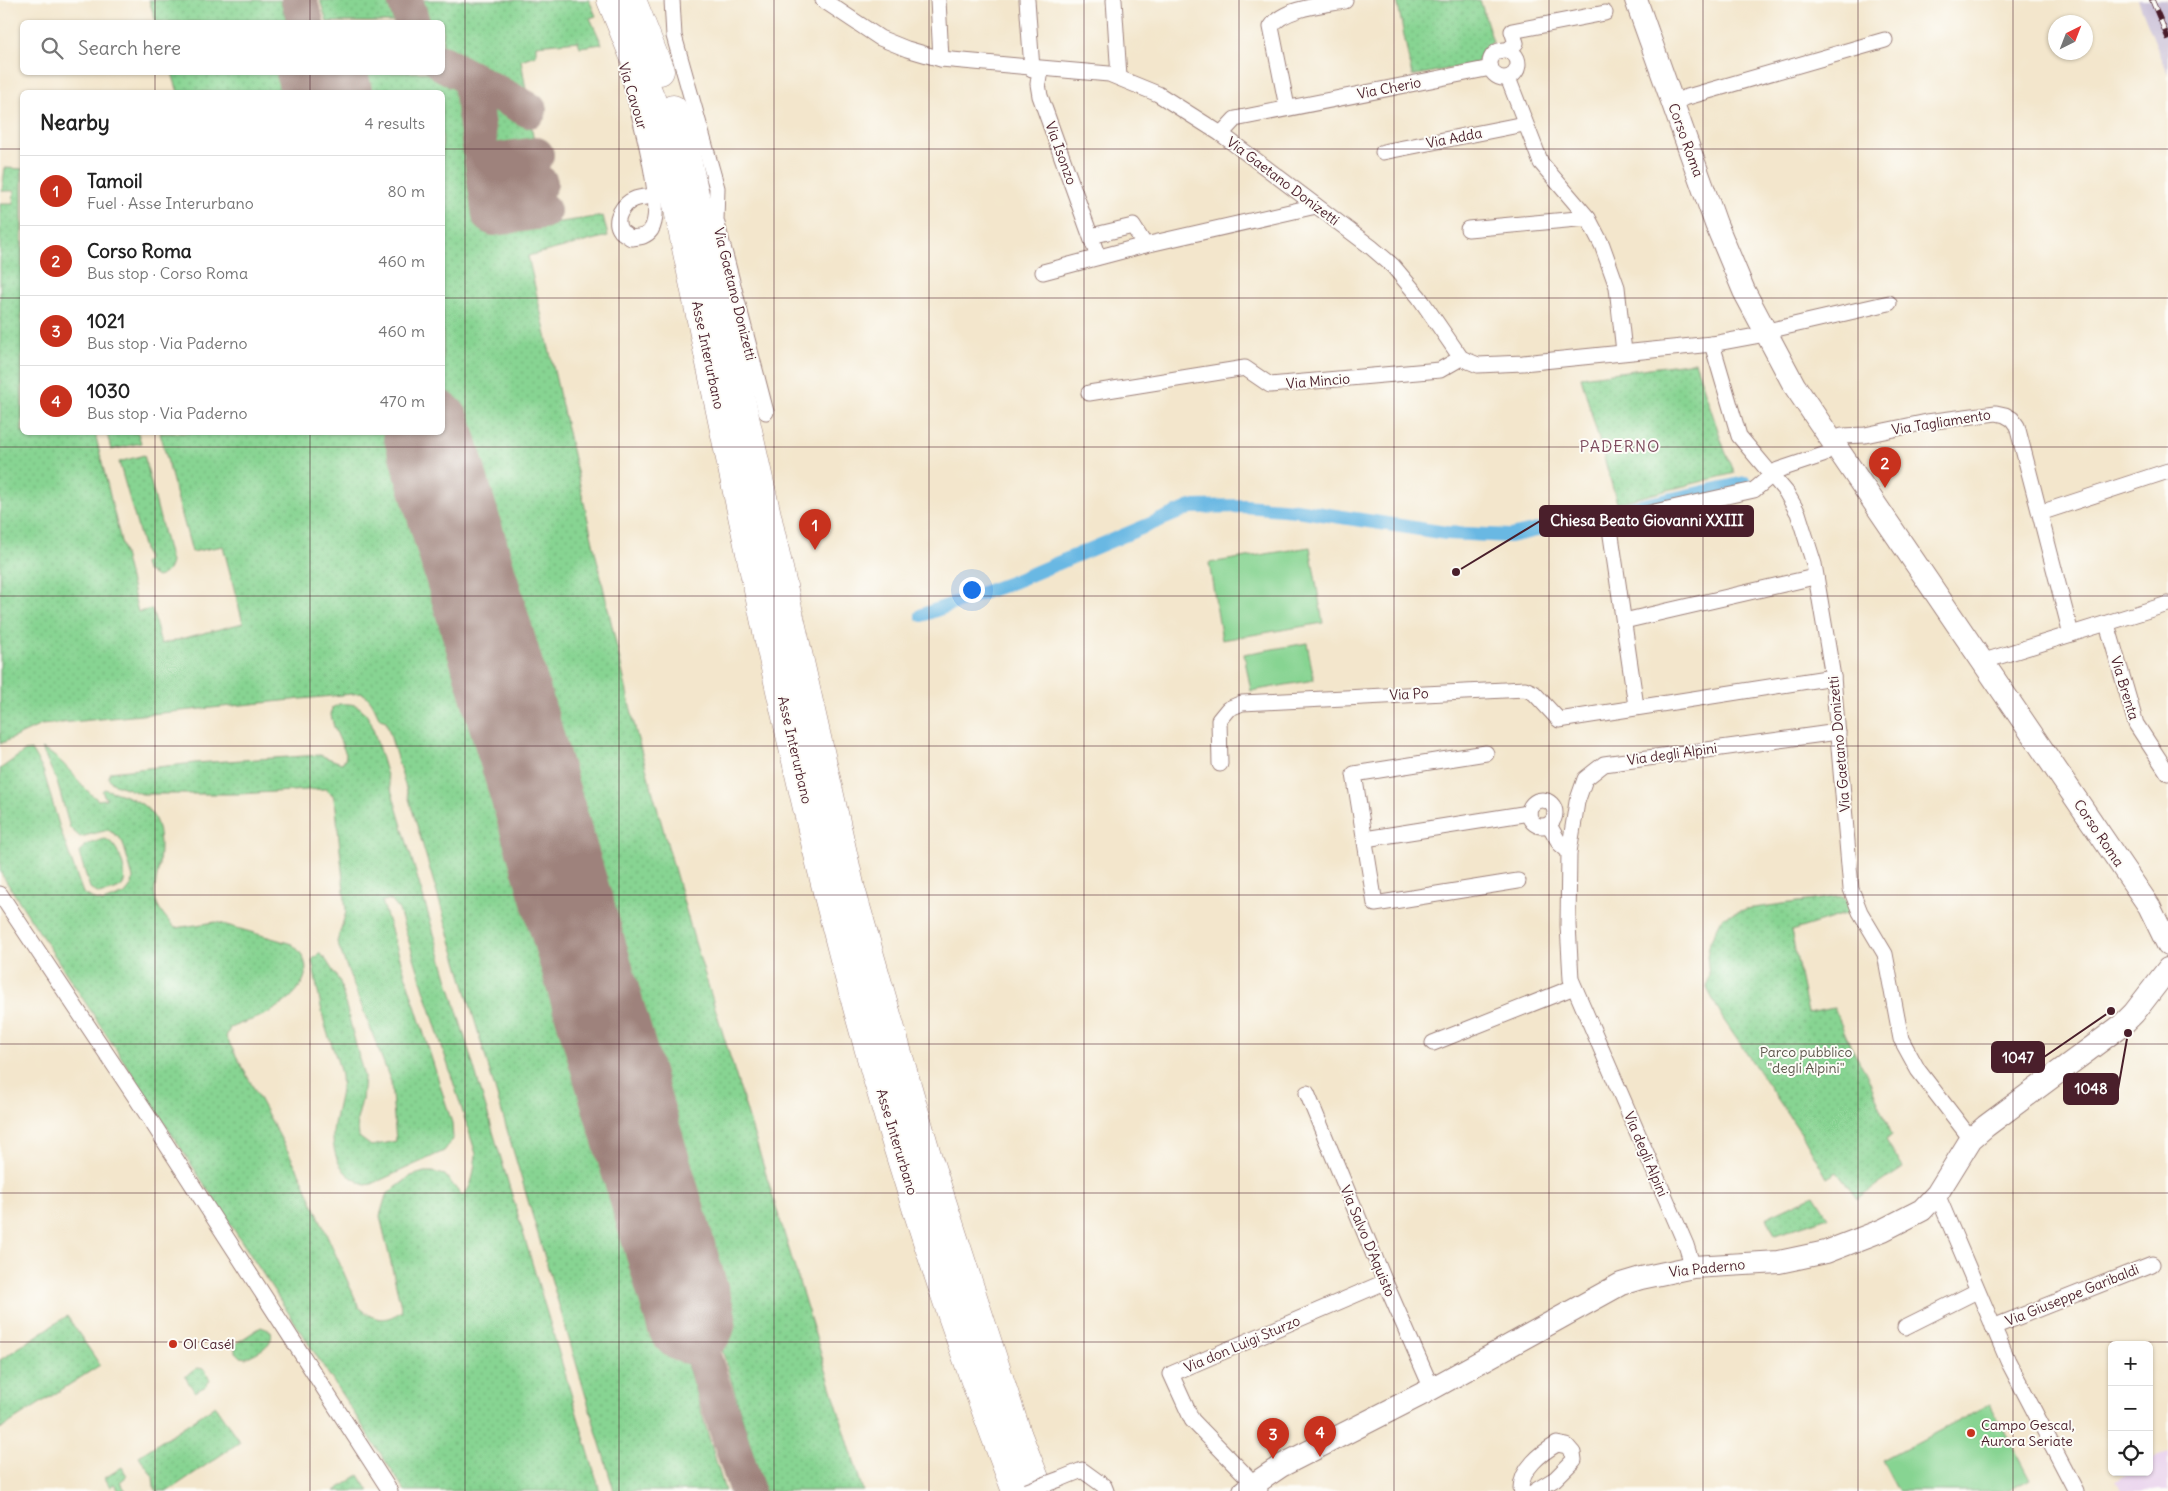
<!DOCTYPE html>
<html lang="en">
<head>
<meta charset="utf-8">
<style>
  :root { --surface:#fff; --page:#f6f6f6; --text:#222; --muted:#767676; --line:#e0e0e0; --accent:#c8321e }
  body { margin:0; font-family:Delius,sans-serif; background:var(--page); color:var(--text) }
  .controls { position:absolute; right:15px; bottom:15px; display:grid; overflow:hidden; border-radius:8px; box-shadow:0 1px 4px #0004 }
  .controls button { width:45px; height:45px; display:grid; place-items:center; padding:0; border:0; border-bottom:1px solid var(--line); background:var(--surface); color:var(--text); font:25px sans-serif }
  .compass { position:absolute; left:2048px; top:15px; width:45px; height:45px; border-radius:50%; background:var(--surface); box-shadow:0 1px 4px #0004; rotate:42deg }
  .you { position:absolute; left:971px; top:589px; width:18px; height:18px; margin:-12px; border:4px solid #fff; border-radius:50%; background:#1a73e8; box-shadow:0 0 0 8px #1a73e833 }
  .badge { display:grid; place-items:center; width:32px; height:32px; border-radius:50%; background:var(--accent); color:#fff; font-size:16px; font-weight:700 }
  .pin { position:absolute; translate:-50% -41px; filter:drop-shadow(0 1px 2px #0008) }
  .pin::after { content:''; position:absolute; top:26px; width:18px; height:15px; background:inherit; clip-path:polygon(0 0,100% 0,50% 100%) }
  .list { margin:0; padding:0; list-style:none }
  h2 { display:flex; justify-content:space-between; align-items:center; height:65px; margin:0; padding:0 20px; font-size:21px }
  h2 small { font-size:16px; font-weight:400; color:var(--muted) }
  .list li { display:grid; grid-template-columns:32px 1fr auto; gap:15px; align-items:center; box-sizing:border-box; height:70px; padding:0 20px; border-top:1px solid var(--line) }
  .list b { display:block; font-size:19px; white-space:nowrap }
  .list p { margin:0; font-size:16px; white-space:nowrap; color:var(--muted) }
  .list em { font-size:16px; font-style:normal; color:var(--muted) }
  .icon { flex:none; width:28px; height:28px; fill:none; stroke:currentColor; stroke-width:2; stroke-linecap:round; stroke-linejoin:round }
  .map { position:relative; flex:none; width:2168px; height:1491px; overflow:hidden }
  .search { position:absolute; background:var(--surface); box-shadow:0 1px 4px #0004; left:20px; top:20px; width:425px; height:55px; display:flex; align-items:center; gap:12px; box-sizing:border-box; padding:0 18px; border-radius:8px; color:var(--muted); font-size:19px }
  .panel { position:absolute; background:var(--surface); box-shadow:0 1px 4px #0004; left:20px; top:90px; width:425px; height:345px; border-radius:8px }
  .map>svg:first-child { display:block }
  .built { fill:#e9d2ed }
  .railway { fill:#c9bfd7 }
  .grass { fill:url(#grass-dots); stroke:#687a5e }
  .garden { fill:#87d492; stroke:#687a5e }
  .lines { fill:none; stroke-linecap:round; stroke-linejoin:round }
  .canal { stroke:#69b8e3; stroke-width:14 }
  .taxiway { stroke:#9e827c; stroke-width:36 }
  .runway { stroke:#9e827c; stroke-width:90 }
  .street-casing { stroke:#9e827c; stroke-width:17 }
  .secondary-casing { stroke:#9e827c; stroke-width:24 }
  .highway-casing { stroke:#9e827c; stroke-width:29 }
  .street { stroke:#fff; stroke-width:15 }
  .secondary { stroke:#fff; stroke-width:22 }
  .highway { stroke:#fff; stroke-width:28 }
  .rail-casing { stroke:#4a1f2b; stroke-width:5.5 }
  .rail { stroke:#fdfcf7; stroke-width:4; stroke-dasharray:11; stroke-linecap:butt }
  .street-bridge-casing { stroke:#9e827c; stroke-width:17; stroke-linecap:butt }
  .street-bridge { stroke:#fff; stroke-width:15 }
  .grid { fill:none; stroke:#4a1f2b; stroke-width:1; stroke-opacity:0.55 }
  .poi-dot { fill:#c8321e; stroke:#fdfcf7; stroke-width:2 }
  .labels { text-anchor:middle; dominant-baseline:central; stroke-width:4; stroke-linejoin:round; paint-order:stroke }
  .street-label { font-size:14px; fill:#4a1f2b; stroke:#fdfcf7 }
  .park-label { font-size:14px; fill:#5c554a; stroke:#fdfcf7 }
  .poi-label { font-size:14px; fill:#4a1f2b; stroke:#fdfcf7; text-anchor:start }
  .quarter-label { font-size:16px; letter-spacing:1px; fill:#7e4a5d; stroke:#fdfcf7 }
  .leader { fill:none; stroke:#4a1f2b; stroke-width:2 }
  .callout-dot { fill:#4a1f2b; stroke:#fdfcf7; stroke-width:2 }
  .callout { fill:#4a1f2b; stroke:#4a1f2b; stroke-width:2 }
  .callout-label { font-size:15px; text-anchor:middle; font-weight:bold; fill:#fff }
</style>
</head>
<body>
<div class="map">
<svg width="2168" height="1491" viewBox="0 0 2168 1491">
  <defs>
    <pattern id="grass-dots" width="8" height="8" patternUnits="userSpaceOnUse" patternTransform="scale(1.25)"><rect width="8" height="8" fill="#87d492"/><path d="M2 2h.1M6 6h.1" fill="none" stroke="#76b67e" stroke-width="1.8" stroke-linecap="round"/></pattern>
  </defs>
  <rect width="100%" height="100%" fill="#fdfcf7"/>
  <filter id="ink" filterUnits="userSpaceOnUse"><feTurbulence type="fractalNoise" baseFrequency=".02" numOctaves="2"/><feDisplacementMap in="SourceGraphic" scale="10" xChannelSelector="R" yChannelSelector="G"/><feConvolveMatrix kernelMatrix="1 2 1 2 8 2 1 2 1" color-interpolation-filters="sRGB"/></filter>
  <filter id="wash" filterUnits="userSpaceOnUse"><feTurbulence type="fractalNoise" baseFrequency=".0096" numOctaves="4" result="noise"/><feDisplacementMap in="SourceGraphic" scale="20" xChannelSelector="R" yChannelSelector="G"/><feGaussianBlur stdDeviation="1.12" result="paint"/><feColorMatrix in="noise" values="0 0 0 0 0 0 0 0 0 0 0 0 0 0 0 0 0 1.4 0 .05"/><feComposite in="paint" operator="in"/></filter>
  <g filter="url(#wash)">
    <rect width="100%" height="100%" fill="#f3e6cc"/>
    <path class="built" d="M 2168,1451 L 2168,1491 L 2121,1491 L 2115,1481 L 2130,1472 L 2149,1472 L 2149,1461 Z"/>
    <path class="railway" d="M 2138,0 L 2167,0 L 2168,3 L 2168,74 Z"/>
    <g class="grass">
      <path d="M 149,0 L 280,0 L 287,22 L 156,22 Z"/>
      <path d="M 320,0 L 396,0 L 401,17 L 401,22 L 327,22 Z"/>
      <path d="M 413,0 L 589,0 L 596,16 L 590,18 L 602,44 L 580,47 L 578,41 L 536,45 L 536,55 L 521,60 L 528,101 L 443,56 L 442,22 L 420,22 Z"/>
      <path d="M 1397,0 L 1480,0 L 1493,42 L 1482,50 L 1478,63 L 1412,76 Z"/>
      <path d="M 443,72 L 463,83 L 484,227 L 544,218 L 546,224 L 603,216 L 608,236 L 528,256 L 637,736 L 694,939 L 863,1491 L 764,1491 L 443,412 L 442,92 L 347,92 L 343,78 L 345,73 Z"/>
      <path d="M 172,73 L 302,73 L 308,92 L 178,92 Z"/>
      <path d="M 479,91 L 530,118 L 535,148 L 498,153 L 487,145 Z"/>
      <path d="M 537,162 L 539,176 L 501,181 L 491,174 L 490,169 Z"/>
      <path d="M 5,168 L 22,169 L 22,432 L 95,433 L 138,612 L 152,609 L 161,644 L 243,623 L 223,546 L 192,552 L 160,433 L 409,433 L 725,1491 L 614,1491 L 386,721 L 380,719 C 374,708 373,700 362,693 L 41,725 L 0,744 L 0,204 L 13,204 L 14,191 L 2,191 Z"/>
      <path d="M 541,190 L 543,204 L 504,208 L 496,202 L 495,196 Z"/>
      <path d="M 1695,362 L 1725,451 L 1735,473 L 1617,503 L 1581,377 Z"/>
      <path d="M 107,433 L 138,433 L 141,443 L 111,450 Z"/>
      <path d="M 144,455 L 171,562 C 169,571 165,575 157,577 L 146,570 L 144,564 L 147,560 L 119,462 Z"/>
      <path d="M 339,704 C 358,703 361,706 371,722 L 600,1491 L 405,1491 L 0,872 L 0,769 L 25,751 L 31,750 L 43,770 L 61,832 L 83,893 L 95,900 L 103,902 L 125,894 L 132,885 L 133,878 L 123,843 L 119,837 L 108,830 L 80,837 L 70,828 L 57,782 L 42,749 C 66,759 78,785 98,800 L 106,799 L 102,791 L 104,789 C 151,802 164,814 159,865 C 158,874 154,886 155,896 C 157,909 167,919 175,928 L 216,922 L 292,944 C 324,971 294,1000 266,1014 C 255,1020 242,1022 230,1028 L 226,1037 L 299,1172 L 359,1307 C 375,1321 384,1323 402,1311 L 380,1216 L 386,1195 L 411,1176 L 424,1172 L 433,1172 L 445,1175 L 462,1196 C 474,1187 474,1168 476,1154 L 399,910 L 391,900 L 382,901 L 452,1123 L 453,1139 L 444,1151 L 372,1184 L 365,1185 C 351,1178 341,1172 336,1156 C 326,1125 344,1103 341,1076 C 338,1058 330,1043 325,1025 C 320,1004 316,982 312,960 L 319,953 L 326,960 L 340,982 L 364,1077 L 362,1100 L 357,1120 L 359,1137 L 371,1146 L 396,1141 L 391,1082 L 337,942 L 346,912 L 336,808 L 333,795 L 325,789 L 239,794 L 142,794 L 112,783 L 108,777 L 110,772 L 195,763 L 320,755 L 341,763 L 345,760 L 346,754 L 334,727 L 331,715 L 332,708 Z"/>
      <path d="M 104,839 C 118,840 130,878 122,886 C 117,891 105,892 99,894 L 90,888 L 79,853 L 85,845 Z"/>
      <path d="M 1843,896 L 1855,911 L 1791,931 L 1808,1013 L 1834,1008 L 1851,1047 L 1866,1073 L 1892,1135 L 1886,1140 L 1903,1168 L 1857,1199 L 1837,1172 L 1827,1178 L 1803,1136 L 1723,1019 L 1707,988 L 1709,975 L 1707,956 L 1710,942 L 1723,917 L 1746,909 Z"/>
      <path d="M 1814,1195 L 1828,1217 L 1775,1235 L 1767,1217 Z"/>
      <path d="M 67,1316 L 100,1365 L 0,1429 L 0,1360 Z"/>
      <path d="M 261,1327 L 271,1331 C 275,1346 257,1352 246,1358 L 240,1357 L 235,1352 L 235,1344 Z"/>
      <path d="M 197,1368 L 205,1369 L 210,1380 L 206,1386 L 195,1392 L 185,1377 Z"/>
      <path d="M 215,1406 L 240,1442 L 168,1491 L 157,1491 L 154,1487 L 153,1477 L 139,1456 Z"/>
      <path d="M 122,1467 L 127,1476 L 120,1482 L 126,1491 L 119,1491 L 114,1484 L 110,1487 L 105,1478 Z"/>
      <path d="M 359,1475 L 369,1491 L 335,1491 Z"/>
    </g>
    <g class="garden">
      <path d="M 1310,547 L 1323,623 L 1222,640 L 1209,563 Z"/>
      <path d="M 1307,643 L 1314,680 L 1251,691 L 1244,654 Z"/>
      <path d="M 1990,1404 L 2030,1479 L 2008,1491 L 1898,1491 L 1882,1461 Z"/>
    </g>
    <g class="lines">
      <g class="canal">
        <path d="M 1590,517 L 1745,483"/>
        <path d="M 922,615 L 1013,582 L 1191,507 L 1244,506 L 1296,510 L 1446,533 L 1510,536 L 1565,524"/>
      </g>
      <g class="taxiway">
        <path d="M 299,0 L 306,22"/>
        <path d="M 405,0 L 412,22"/>
        <path d="M 442,63 L 529,110"/>
        <path d="M 470,78 L 490,216 L 494,218 L 543,211"/>
        <path d="M 482,160 L 487,162 L 536,155"/>
        <path d="M 486,187 L 490,190 L 540,183"/>
        <path d="M 691,1319 L 747,1491"/>
      </g>
      <g class="runway">
        <path d="M 321,72 L 327,92"/>
        <path d="M 428,432 L 691,1319"/>
      </g>
    </g>
  </g>
  <g filter="url(#ink)">
    <g class="lines">
      <g class="street-casing">
        <g id="street">
          <path d="M 672,0 L 674,36 L 717,188 L 716,220 L 766,412"/>
          <path d="M 823,0 L 880,38 L 907,49 L 941,59 L 1109,74 L 1158,94 L 1221,134 L 1371,247 L 1393,266 L 1419,297 L 1461,358 L 1478,365 L 1523,363 L 1712,344 L 1766,334 L 1776,329 L 1889,303"/>
          <path d="M 938,0 L 941,59"/>
          <path d="M 1027,0 L 1032,69"/>
          <path d="M 1114,0 L 1119,77"/>
          <circle cx="1504" cy="64" r="14"/>
          <path d="M 1508,50 L 1516,43 L 1512,31 L 1605,13"/>
          <path d="M 1040,69 L 1038,84 L 1040,96 L 1098,257"/>
          <path d="M 628,73 C 636,102 667,206 651,230 C 646,237 639,237 631,238 C 628,236 623,233 621,231 C 612,219 624,203 635,199 C 640,197 648,197 654,196"/>
          <path d="M 1508,78 L 1541,163 L 1588,218 L 1602,245 L 1617,287 L 1624,352"/>
          <path d="M 1673,103 L 1684,98 L 1885,40"/>
          <path d="M 1287,107 L 1271,27 C 1283,8 1323,5 1345,1"/>
          <path d="M 1221,134 L 1235,119 L 1491,68"/>
          <path d="M 1383,152 L 1524,124"/>
          <path d="M 1468,229 L 1588,218"/>
          <path d="M 1091,236 L 1133,226 L 1145,245"/>
          <path d="M 1043,272 L 1145,245 L 1316,206"/>
          <path d="M 1712,344 L 1739,436 L 1786,492 L 1798,513 L 1814,564 L 1833,677 L 1851,889 L 1860,912 L 1885,954 L 1901,1039 L 1918,1070 L 1971,1139"/>
          <path d="M 1089,393 L 1245,368 L 1270,385 L 1440,370 L 1461,358"/>
          <path d="M 1831,440 L 1842,436 L 1865,435 L 1927,422 L 1996,413 L 2005,415 L 2012,419 L 2017,426 L 2071,634"/>
          <path d="M 2040,513 L 2168,471"/>
          <path d="M 1624,621 L 1810,578 L 1816,578"/>
          <path d="M 2107,624 L 2136,724 L 2168,773"/>
          <path d="M 1981,662 L 2168,604"/>
          <path d="M 1636,706 L 1609,522 L 1754,490 L 1778,470 L 1823,455"/>
          <path d="M 1486,753 L 1354,774 L 1375,904 L 1518,881"/>
          <path d="M 1220,764 L 1219,720 L 1228,709 L 1242,703 L 1525,689 L 1534,693 L 1559,720 L 1833,677"/>
          <circle cx="1542" cy="813" r="13"/>
          <path d="M 1549,825 L 1560,844 L 1569,852"/>
          <path d="M 1365,839 L 1529,813"/>
          <path d="M 0,894 L 148,1116 L 390,1491"/>
          <path d="M 1433,1043 L 1574,987"/>
          <path d="M 1307,1093 L 1385,1282 L 1432,1389"/>
          <path d="M 1937,1194 L 2008,1361 L 2076,1491"/>
          <path d="M 1693,1267 L 1686,1245 L 1571,979 L 1568,925 L 1569,852 L 1577,802 L 1585,779 L 1604,764 L 1838,732"/>
          <path d="M 1905,1327 L 1977,1291"/>
          <path d="M 1993,1327 L 2152,1264"/>
          <path d="M 1060,1479 L 1082,1470 L 1104,1486 L 1106,1491"/>
          <path d="M 1521,1489 C 1521,1469 1541,1453 1557,1444 L 1567,1446 L 1573,1453 L 1574,1460 L 1555,1479 L 1535,1491"/>
          <path d="M 1260,1490 L 1192,1420 L 1171,1374 L 1385,1282"/>
        </g>
      </g>
      <g class="secondary-casing">
        <g id="secondary">
          <path d="M 1636,0 L 1716,224 L 1744,291 L 1794,385 L 2149,906 L 2168,945"/>
          <path d="M 1244,1491 L 1281,1466 L 1424,1393 L 1621,1284 L 1641,1278 L 1693,1267 L 1779,1262 L 1826,1252 L 1883,1230 L 1922,1210 L 1937,1194 L 1971,1139 L 1986,1126 L 2122,1025 L 2134,1013 L 2168,969"/>
        </g>
      </g>
      <g class="highway-casing">
        <g id="highway">
          <path d="M 611,0 L 652,101 L 667,157 C 719,404 768,651 828,896 C 878,1098 941,1297 1016,1491"/>
          <path d="M 632,0 L 660,71"/>
          <path d="M 673,109 L 685,150 L 851,889 L 927,1155 L 1018,1436 L 1040,1491"/>
        </g>
      </g>
      <use href="#street" class="street"/>
      <use href="#secondary" class="secondary"/>
      <use href="#highway" class="highway"/>
      <g class="rail-casing">
        <path id="rail" d="M 2152,0 L 2168,38"/>
      </g>
      <use href="#rail" class="rail"/>
      <g class="street-bridge-casing">
        <path id="street-bridge" d="M 1027,1491 L 1060,1479"/>
      </g>
      <use href="#street-bridge" class="street-bridge"/>
    </g>
  </g>
  <path class="grid" d="M 155,0 L 155,22M 310,0 L 310,22M 465,0 L 465,1491M 619,0 L 619,1491M 774,0 L 774,1491M 929,0 L 929,1491M 1084,0 L 1084,1491M 1239,0 L 1239,1491M 1394,0 L 1394,1491M 1549,0 L 1549,1491M 1703,0 L 1703,1491M 1858,0 L 1858,1491M 2013,0 L 2013,1491M 155,72 L 155,92M 310,72 L 310,92M 0,149 L 22,149M 442,149 L 2168,149M 0,298 L 22,298M 442,298 L 2168,298M 155,432 L 155,1491M 310,432 L 310,1491M 0,447 L 2168,447M 0,596 L 2168,596M 0,746 L 2168,746M 0,895 L 2168,895M 0,1044 L 2168,1044M 0,1193 L 2168,1193M 0,1342 L 2168,1342"/>
  <g class="poi-dot">
    <circle cx="173" cy="1344" r="5"/>
    <circle cx="1971" cy="1433" r="5"/>
  </g>
  <g class="labels">
    <g class="street-label">
      <text transform="translate(1389 88) rotate(-11)">Via Cherio</text>
      <text transform="translate(633 96) rotate(73)">Via Cavour</text>
      <text transform="translate(1454 138) rotate(-11)">Via Adda</text>
      <text transform="translate(1686 140) rotate(70)">Corso Roma</text>
      <text transform="translate(1061 153) rotate(70)">Via Isonzo</text>
      <text transform="translate(1283 181) rotate(37)">Via Gaetano Donizetti</text>
      <text transform="translate(735 294) rotate(76)">Via Gaetano Donizetti</text>
      <text transform="translate(708 355) rotate(78)">Asse Interurbano</text>
      <text transform="translate(1318 381) rotate(-5)">Via Mincio</text>
      <text transform="translate(1941 422) rotate(-9)">Via Tagliamento</text>
      <text transform="translate(2125 688) rotate(73)">Via Brenta</text>
      <text transform="translate(1409 694) rotate(-3)">Via Po</text>
      <text transform="translate(1839 744) rotate(-95)">Via Gaetano Donizetti</text>
      <text transform="translate(795 750) rotate(77)">Asse Interurbano</text>
      <text transform="translate(1672 754) rotate(-8)">Via degli Alpini</text>
      <text transform="translate(2099 833) rotate(56)">Corso Roma</text>
      <text transform="translate(897 1142) rotate(73)">Asse Interurbano</text>
      <text transform="translate(1646 1154) rotate(67)">Via degli Alpini</text>
      <text transform="translate(1368 1241) rotate(67)">Via Salvo D'Aquisto</text>
      <text transform="translate(1707 1268) rotate(-6)">Via Paderno</text>
      <text transform="translate(2072 1295) rotate(-22)">Via Giuseppe Garibaldi</text>
      <text transform="translate(1242 1344) rotate(-23)">Via don Luigi Sturzo</text>
    </g>
    <g class="park-label">
      <text x="1806" y="1052">Parco pubblico<tspan x="1806" dy="16">"degli Alpini"</tspan></text>
    </g>
    <g class="poi-label">
      <text x="183" y="1344">Ol Casél</text>
      <text x="1981" y="1425">Campo Gescal,<tspan x="1981" dy="16">Aurora Seriate</tspan></text>
    </g>
    <g class="quarter-label">
      <text x="1620" y="446">PADERNO</text>
    </g>
  </g>
  <path class="leader" d="M1456 572L1540 521M2111 1011L2044 1057M2128 1033L2118 1089"/>
  <g class="callout-dot">
    <circle cx="1456" cy="572" r="5"/>
    <circle cx="2111" cy="1011" r="5"/>
    <circle cx="2128" cy="1033" r="5"/>
  </g>
  <g class="callout">
    <rect x="1540" y="506" width="213" height="30" rx="5"/>
    <rect x="1992" y="1042" width="52" height="30" rx="5"/>
    <rect x="2064" y="1074" width="54" height="30" rx="5"/>
  </g>
  <g class="callout-label">
    <text x="1647" y="526">Chiesa Beato Giovanni XXIII</text>
    <text x="2018" y="1063">1047</text>
    <text x="2091" y="1094">1048</text>
  </g>
</svg>
<div class="controls">
<button>+</button>
<button>−</button>
<button><svg class="icon" aria-label="locate" viewBox="0 0 24 24"><circle cx="12" cy="12" r="6"/><path d="M12 2v4M12 18v4M2 12h4M18 12h4"/></svg></button>
</div>
<svg class="compass" viewBox="-18 -18 36 36"><path d="M0-13l5 13h-10z" fill="#e53935"/><path d="M0 13l5-13h-10z" fill="#767676"/></svg>
<div class="you"></div>
<div class="pin badge" style="left:815px;top:550px">1</div>
<div class="pin badge" style="left:1885px;top:488px">2</div>
<div class="pin badge" style="left:1273px;top:1459px">3</div>
<div class="pin badge" style="left:1320px;top:1457px">4</div>
<div class="search"><svg class="icon" aria-label="search" viewBox="0 0 24 24"><circle cx="10" cy="10" r="6"/><path d="M15 15l6 6"/></svg>Search here</div>
<section class="panel">
<h2>Nearby<small>4 results</small></h2>
<ul class="list">
<li><span class="badge">1</span><div><b>Tamoil</b><p>Fuel · Asse Interurbano</p></div><em>80 m</em></li>
<li><span class="badge">2</span><div><b>Corso Roma</b><p>Bus stop · Corso Roma</p></div><em>460 m</em></li>
<li><span class="badge">3</span><div><b>1021</b><p>Bus stop · Via Paderno</p></div><em>460 m</em></li>
<li><span class="badge">4</span><div><b>1030</b><p>Bus stop · Via Paderno</p></div><em>470 m</em></li>
</ul>
</section>
</div>
</body>
</html>
